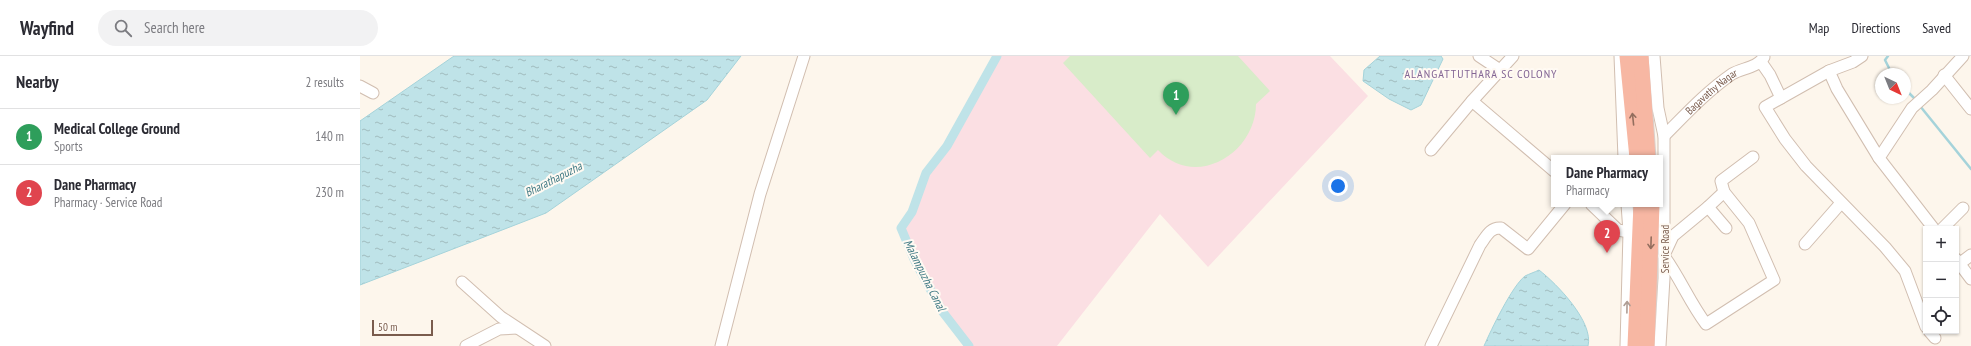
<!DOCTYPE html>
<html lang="en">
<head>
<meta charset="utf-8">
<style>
  :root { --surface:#fff; --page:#f2f2f3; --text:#2b2b33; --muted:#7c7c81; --line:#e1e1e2; --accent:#2563eb }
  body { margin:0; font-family:"PT Sans Narrow",sans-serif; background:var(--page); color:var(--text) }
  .controls { position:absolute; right:12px; bottom:12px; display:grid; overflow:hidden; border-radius:0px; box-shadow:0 1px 3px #0004 }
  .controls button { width:36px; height:36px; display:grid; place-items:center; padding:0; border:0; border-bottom:1px solid var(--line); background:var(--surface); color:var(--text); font:20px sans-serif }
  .compass { position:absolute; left:1515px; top:12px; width:36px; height:36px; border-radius:50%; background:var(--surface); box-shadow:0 1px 3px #0004; rotate:137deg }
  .scale { position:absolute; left:12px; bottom:10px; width:61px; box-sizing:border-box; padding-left:4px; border:2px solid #7a5c4d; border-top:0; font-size:11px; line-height:14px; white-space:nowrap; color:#7a5c4d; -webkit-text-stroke:3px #fffaf3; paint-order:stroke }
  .you { position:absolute; left:978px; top:130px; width:14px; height:14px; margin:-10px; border:3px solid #fff; border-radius:50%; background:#1a73e8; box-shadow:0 0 0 6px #1a73e833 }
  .badge { display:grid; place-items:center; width:26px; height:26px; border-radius:50%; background:var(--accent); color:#fff; font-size:13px; font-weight:700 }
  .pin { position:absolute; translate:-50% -33px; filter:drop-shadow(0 1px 2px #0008) }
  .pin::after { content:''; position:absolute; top:21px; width:14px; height:12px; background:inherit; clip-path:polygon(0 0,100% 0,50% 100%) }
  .popup { position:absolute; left:1191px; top:99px; width:112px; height:52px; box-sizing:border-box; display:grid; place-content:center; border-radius:0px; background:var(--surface); filter:drop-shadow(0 1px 3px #0005); font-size:13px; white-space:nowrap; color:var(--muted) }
  .popup b { font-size:15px; color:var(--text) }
  .popup::after { content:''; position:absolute; left:50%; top:100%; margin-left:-8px; border:8px solid transparent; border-top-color:var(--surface) }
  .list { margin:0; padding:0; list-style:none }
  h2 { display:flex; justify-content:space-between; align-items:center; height:52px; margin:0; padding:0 16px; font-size:17px }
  h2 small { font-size:13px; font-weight:400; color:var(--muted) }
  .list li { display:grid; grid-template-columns:26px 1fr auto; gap:12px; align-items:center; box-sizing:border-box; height:56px; padding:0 16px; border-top:1px solid var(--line) }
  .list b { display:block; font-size:15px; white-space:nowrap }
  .list p { margin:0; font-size:13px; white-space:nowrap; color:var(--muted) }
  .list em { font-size:13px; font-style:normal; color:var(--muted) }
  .icon { flex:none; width:22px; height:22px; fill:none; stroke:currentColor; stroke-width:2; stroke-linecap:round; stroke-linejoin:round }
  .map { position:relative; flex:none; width:1611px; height:290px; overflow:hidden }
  header { display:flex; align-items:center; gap:24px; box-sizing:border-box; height:56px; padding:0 20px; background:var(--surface); border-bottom:1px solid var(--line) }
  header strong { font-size:19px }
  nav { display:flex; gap:22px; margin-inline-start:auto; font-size:14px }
  .search { width:280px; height:36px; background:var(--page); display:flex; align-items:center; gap:10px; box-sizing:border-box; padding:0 14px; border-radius:22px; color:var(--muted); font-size:15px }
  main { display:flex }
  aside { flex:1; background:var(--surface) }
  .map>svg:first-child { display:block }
  .medical { fill:#fbdfe3 }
  .green { fill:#d8ecc9 }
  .water { fill:url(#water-ripples); stroke:#a5d3da }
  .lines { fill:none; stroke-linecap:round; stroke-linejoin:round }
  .stream { stroke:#a5d3da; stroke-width:2.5 }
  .canal { stroke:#bfe3e8; stroke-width:9 }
  .minor-casing { stroke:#d1beb0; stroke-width:13 }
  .highway-casing { stroke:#dad1cd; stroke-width:17 }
  .minor { stroke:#fff; stroke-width:11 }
  .highway { stroke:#f7b7a3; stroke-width:15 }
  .oneway { stroke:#936e5e }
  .oneway2 { stroke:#af9d94 }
  .labels { text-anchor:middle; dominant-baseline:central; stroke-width:4; stroke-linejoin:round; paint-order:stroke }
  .street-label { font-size:11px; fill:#7a5c4d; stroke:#fffaf3 }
  .neighbourhood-label { font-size:12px; letter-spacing:1px; fill:#846695; stroke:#fffaf3 }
  .water-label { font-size:12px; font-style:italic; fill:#437c86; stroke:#fffaf3 }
</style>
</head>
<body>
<header>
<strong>Wayfind</strong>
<div class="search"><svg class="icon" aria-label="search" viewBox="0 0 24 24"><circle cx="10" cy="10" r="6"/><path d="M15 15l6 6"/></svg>Search here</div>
<nav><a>Map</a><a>Directions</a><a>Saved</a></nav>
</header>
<main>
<aside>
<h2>Nearby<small>2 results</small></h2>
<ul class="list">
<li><span class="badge" style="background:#2e9e5b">1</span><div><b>Medical College Ground</b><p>Sports</p></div><em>140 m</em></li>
<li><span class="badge" style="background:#e0444e">2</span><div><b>Dane Pharmacy</b><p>Pharmacy · Service Road</p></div><em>230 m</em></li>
</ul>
</aside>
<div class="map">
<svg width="1611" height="290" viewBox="0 0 1611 290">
  <defs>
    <pattern id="water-ripples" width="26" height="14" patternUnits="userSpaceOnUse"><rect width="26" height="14" fill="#bfe3e8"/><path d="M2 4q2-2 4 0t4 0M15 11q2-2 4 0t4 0" fill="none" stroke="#a0bbbe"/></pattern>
  </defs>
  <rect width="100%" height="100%" fill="#fdf6ec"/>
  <path class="medical" d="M 638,0 L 970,0 L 1008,40 L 848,211 L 800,158 L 697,290 L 611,290 L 593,271 L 543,175 L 543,168 L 552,158 L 567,116 L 588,90 Z"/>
  <path class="green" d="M 710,0 L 878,0 L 910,35 L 896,48 C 896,97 836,134 798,94 L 790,102 L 703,7 Z"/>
  <g class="water">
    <path d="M 94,0 L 381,0 L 347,44 L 186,157 L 0,229 L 0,65 Z"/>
    <path d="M 1020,0 L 1081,0 L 1083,3 L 1061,49 L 1051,54 L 1029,43 L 1003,25 L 1004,14 Z"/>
    <path d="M 1179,214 C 1197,228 1234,266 1228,290 L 1124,290 C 1131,274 1152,230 1165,220 C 1169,218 1175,216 1179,214 Z"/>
  </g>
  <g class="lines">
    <g class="stream">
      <path d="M 1528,0 L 1525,4 L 1532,18"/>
      <path d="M 1545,33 L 1556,44"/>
      <path d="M 1560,50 L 1611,113"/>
    </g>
    <path class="canal" d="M 609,290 L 582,255 L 554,203 L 541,172 L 552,156 L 566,117 L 587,90 L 637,0"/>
    <g class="minor-casing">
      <g id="minor">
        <path d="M 1119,0 L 1140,14"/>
        <path d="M 1260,0 L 1264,102"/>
        <path d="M 1294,0 L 1298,52 L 1304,80 L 1304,222 L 1300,290"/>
        <path d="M 1502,0 L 1493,6 L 1469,15 L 1477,33 L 1519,102"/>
        <path d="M 1401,6 L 1410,19 L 1421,42 L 1405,51 L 1425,83 L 1446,110 L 1525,191 L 1545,215 L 1566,271"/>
        <path d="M 1584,19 L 1611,53"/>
        <path d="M 0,30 L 13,37"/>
        <path d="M 1421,42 L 1469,15"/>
        <path d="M 1112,45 L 1194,115"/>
        <path id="s1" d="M 1304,80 C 1326,58 1346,36 1372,18 C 1382,12 1397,12 1404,1"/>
        <path d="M 1071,94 L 1112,45 L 1153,0"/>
        <path d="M 1231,148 L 1258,174 L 1269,176"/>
        <path d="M 1348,151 L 1364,136"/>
        <path d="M 1574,173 L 1519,102 L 1552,52 L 1572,34 L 1603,0"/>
        <path d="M 1582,173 L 1603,152"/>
        <path d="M 1445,188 L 1481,147"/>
        <path d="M 1306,195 L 1313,180 L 1348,151 L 1366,172"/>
        <path d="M 1304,200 C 1320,222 1330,247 1346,268 L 1414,224 L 1389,167 L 1364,136 L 1361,125 L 1393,101"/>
        <path d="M 1596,203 L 1611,223"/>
        <path d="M 1599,208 L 1611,199"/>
        <path d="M 102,226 L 141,261 L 185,290"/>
        <path d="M 1569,275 L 1575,282"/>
        <path d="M 106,290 L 139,273 L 157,272"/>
        <path d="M 361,290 L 400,138 L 444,0"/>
        <path d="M 1071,290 L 1120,189 C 1126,181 1130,171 1141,172 L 1168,193 L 1205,148"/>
        <path d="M 1266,290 L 1269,176 L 1267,148"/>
      </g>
    </g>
    <g class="highway-casing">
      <g id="highway">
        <path d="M 1267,0 L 1277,102"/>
        <path d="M 1281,0 L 1288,102"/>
        <path d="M 1275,290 L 1281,148"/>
        <path d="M 1287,290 L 1292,148"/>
      </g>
    </g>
    <use href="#minor" class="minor"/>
    <use href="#highway" class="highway"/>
  </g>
  <defs><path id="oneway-shaft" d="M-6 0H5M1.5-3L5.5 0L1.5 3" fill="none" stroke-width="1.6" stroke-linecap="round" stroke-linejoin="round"/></defs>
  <g class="oneway">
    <use href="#oneway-shaft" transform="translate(1273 63) rotate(-96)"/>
    <use href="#oneway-shaft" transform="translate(1291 187) rotate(92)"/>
  </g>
  <use class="oneway2" href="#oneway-shaft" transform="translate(1267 251) rotate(-89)"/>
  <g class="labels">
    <g class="street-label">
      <text stroke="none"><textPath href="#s1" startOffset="65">Bagavathy Nagar</textPath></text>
      <text transform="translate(1305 193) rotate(-90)">Service Road</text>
    </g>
    <g class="neighbourhood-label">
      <text x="1121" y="17">ALANGATTUTHARA SC COLONY</text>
    </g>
    <g class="water-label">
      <text transform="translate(193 123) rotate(-27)">Bharathapuzha</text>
      <text transform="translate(565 219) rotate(63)">Malampuzha Canal</text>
    </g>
  </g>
</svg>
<div class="controls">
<button>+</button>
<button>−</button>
<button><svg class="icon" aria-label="locate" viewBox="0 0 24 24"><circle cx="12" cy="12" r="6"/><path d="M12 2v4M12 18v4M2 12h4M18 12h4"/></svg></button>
</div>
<svg class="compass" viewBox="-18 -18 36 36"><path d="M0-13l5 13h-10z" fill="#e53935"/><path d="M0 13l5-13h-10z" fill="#7c7c81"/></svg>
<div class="scale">50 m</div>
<div class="you"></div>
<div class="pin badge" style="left:816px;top:59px;background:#2e9e5b">1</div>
<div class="pin badge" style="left:1247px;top:197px;background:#e0444e">2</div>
<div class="popup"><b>Dane Pharmacy</b>Pharmacy</div>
</div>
</main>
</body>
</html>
